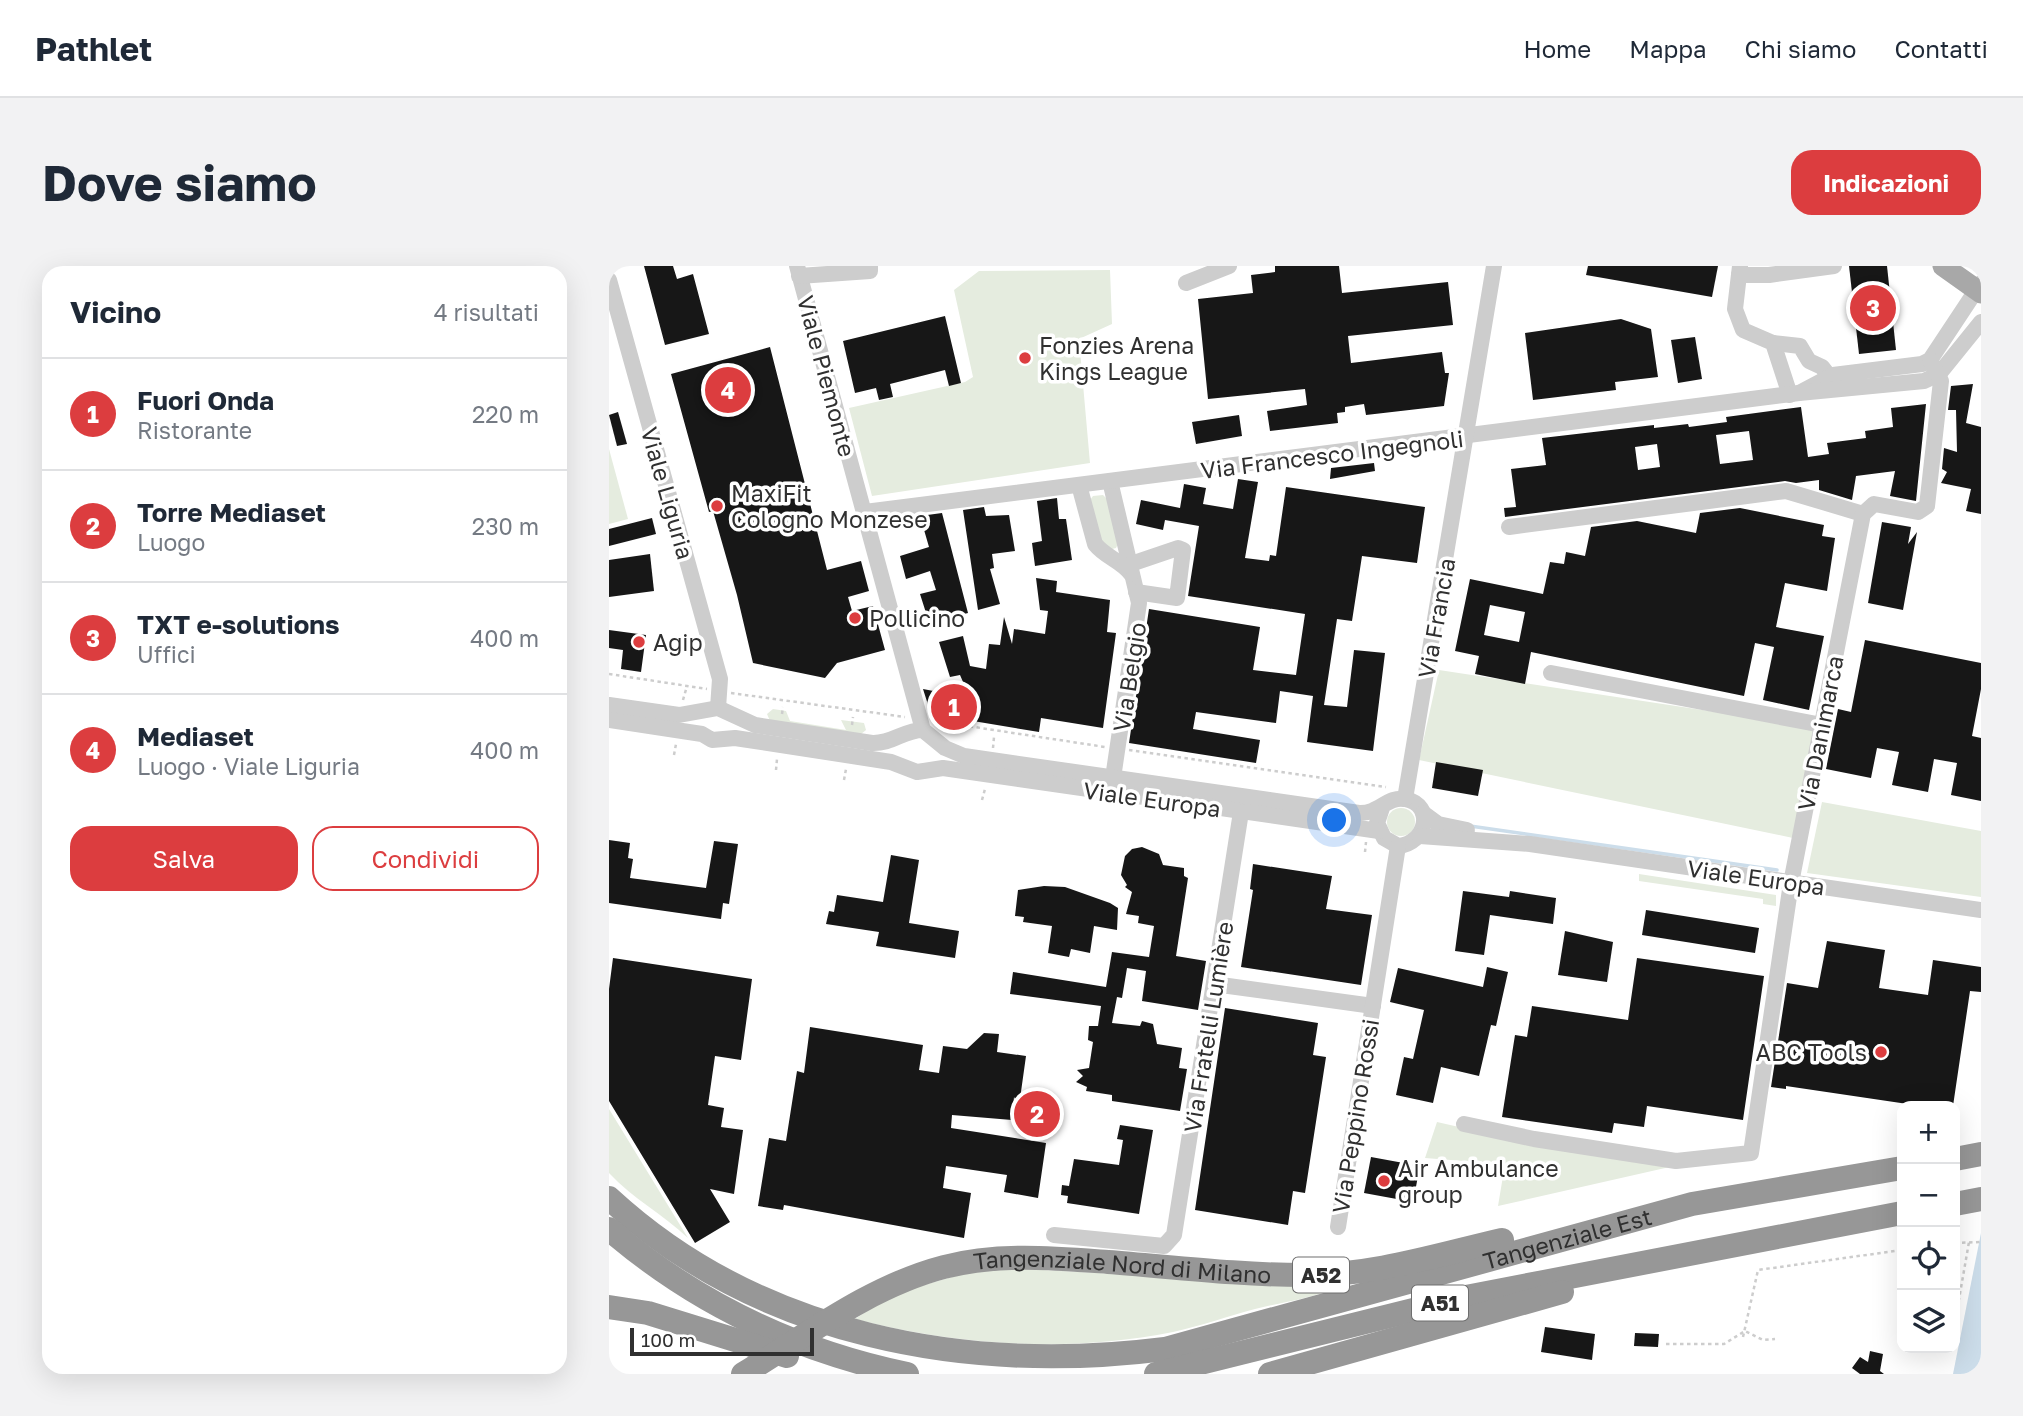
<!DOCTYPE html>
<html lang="it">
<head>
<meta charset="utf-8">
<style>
  :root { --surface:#fff; --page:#f2f2f3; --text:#1f2937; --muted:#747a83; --line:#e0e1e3; --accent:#dc3d3f }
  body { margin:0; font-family:"Golos Text",sans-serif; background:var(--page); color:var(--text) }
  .controls { position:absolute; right:21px; bottom:21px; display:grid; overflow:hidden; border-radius:14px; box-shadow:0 7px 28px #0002 }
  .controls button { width:63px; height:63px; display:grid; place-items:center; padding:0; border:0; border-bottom:2px solid var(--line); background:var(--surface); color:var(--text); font:35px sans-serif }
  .scale { position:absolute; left:21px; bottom:18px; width:184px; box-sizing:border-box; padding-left:7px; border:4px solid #303030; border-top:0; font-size:19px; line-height:24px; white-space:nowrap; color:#303030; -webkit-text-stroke:5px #fff; paint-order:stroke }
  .you { position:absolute; left:726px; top:555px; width:24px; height:24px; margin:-18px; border:5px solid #fff; border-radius:50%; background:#1a73e8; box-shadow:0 0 0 10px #1a73e833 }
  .badge { display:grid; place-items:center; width:46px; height:46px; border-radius:50%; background:var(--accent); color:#fff; font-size:23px; font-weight:700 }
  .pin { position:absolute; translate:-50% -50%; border:4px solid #fff; box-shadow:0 2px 7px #0006 }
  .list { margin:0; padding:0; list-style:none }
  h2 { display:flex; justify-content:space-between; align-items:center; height:91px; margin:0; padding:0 28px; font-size:30px }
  h2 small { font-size:23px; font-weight:400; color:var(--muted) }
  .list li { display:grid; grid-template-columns:46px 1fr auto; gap:21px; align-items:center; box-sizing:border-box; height:112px; padding:0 28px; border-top:2px solid var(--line) }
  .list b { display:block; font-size:26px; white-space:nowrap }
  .list p { margin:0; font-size:23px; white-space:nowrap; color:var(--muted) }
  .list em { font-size:23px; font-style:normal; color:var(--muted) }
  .actions { display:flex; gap:14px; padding:21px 28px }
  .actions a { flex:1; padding:16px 0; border:2px solid var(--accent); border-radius:21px; text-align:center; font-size:24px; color:var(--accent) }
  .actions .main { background:var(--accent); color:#fff }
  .icon { flex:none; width:38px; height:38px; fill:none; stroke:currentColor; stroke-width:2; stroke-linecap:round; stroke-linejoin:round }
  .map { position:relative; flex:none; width:1372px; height:1108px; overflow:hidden; border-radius:21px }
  header { display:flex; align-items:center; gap:42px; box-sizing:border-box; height:98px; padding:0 35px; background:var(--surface); border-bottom:2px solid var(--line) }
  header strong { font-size:33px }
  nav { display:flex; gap:38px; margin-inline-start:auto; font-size:24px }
  .intro { display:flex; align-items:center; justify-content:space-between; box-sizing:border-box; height:168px; padding:0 42px }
  h1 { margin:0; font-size:49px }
  .button { padding:18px 32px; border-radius:21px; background:var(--accent); color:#fff; font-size:24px; font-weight:700 }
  main { display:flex; gap:42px; padding:0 42px }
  aside { flex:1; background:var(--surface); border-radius:21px; box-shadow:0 7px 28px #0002 }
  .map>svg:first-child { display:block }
  .green { fill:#e5ecdf }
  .water { fill:#ccddea }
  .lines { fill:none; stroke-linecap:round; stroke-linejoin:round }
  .stream { stroke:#ccddea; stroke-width:3.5 }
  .building { fill:#171717; fill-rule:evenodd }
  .path { stroke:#cdcdcd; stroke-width:2.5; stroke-dasharray:3.5 3.5; stroke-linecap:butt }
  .minor { stroke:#cdcdcd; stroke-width:16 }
  .major { stroke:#a8a8a8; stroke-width:21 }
  .highway { stroke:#979797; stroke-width:24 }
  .poi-dot { fill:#dc3d3f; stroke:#fff; stroke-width:2.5 }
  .labels { text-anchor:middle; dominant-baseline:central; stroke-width:7; stroke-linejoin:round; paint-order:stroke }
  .shield { fill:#fff; stroke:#6e6e6e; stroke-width:2 }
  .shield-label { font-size:21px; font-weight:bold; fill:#303030 }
  .poi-label { font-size:23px; fill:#303030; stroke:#fff; text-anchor:start }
  .street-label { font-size:23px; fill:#303030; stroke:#fff }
</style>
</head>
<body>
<header>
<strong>Pathlet</strong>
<nav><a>Home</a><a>Mappa</a><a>Chi siamo</a><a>Contatti</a></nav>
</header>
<div class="intro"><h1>Dove siamo</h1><a class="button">Indicazioni</a></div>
<main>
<aside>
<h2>Vicino<small>4 risultati</small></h2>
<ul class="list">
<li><span class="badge">1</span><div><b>Fuori Onda</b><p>Ristorante</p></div><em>220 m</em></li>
<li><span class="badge">2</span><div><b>Torre Mediaset</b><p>Luogo</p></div><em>230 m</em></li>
<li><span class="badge">3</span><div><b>TXT e-solutions</b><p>Uffici</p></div><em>400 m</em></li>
<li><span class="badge">4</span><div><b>Mediaset</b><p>Luogo · Viale Liguria</p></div><em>400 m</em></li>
</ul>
<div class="actions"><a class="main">Salva</a><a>Condividi</a></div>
</aside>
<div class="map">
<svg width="1372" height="1108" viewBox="0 0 1372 1108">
  <rect width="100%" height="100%" fill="#fff"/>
  <g class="green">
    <path d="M 501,4 L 503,58 L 470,73 L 481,197 L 263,230 L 240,142 L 356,116 L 364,111 L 345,24 L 370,5 Z"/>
    <path d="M 0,183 L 19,253 L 0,258 Z"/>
    <path d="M 494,229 L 498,233 L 510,276 L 507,282 L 499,284 L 494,280 L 481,234 L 484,230 Z"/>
    <path d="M 830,404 L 1205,461 L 1184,572 L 810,494 Z"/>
    <path d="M 164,443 L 177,445 L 181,455 L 237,464 L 232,454 L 255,457 L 257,464 L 252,468 L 161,455 L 158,448 Z"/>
    <path d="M 1213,536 L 1372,565 L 1372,631 L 1198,607 Z"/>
    <circle cx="792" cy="556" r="14"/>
    <path d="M 1030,608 L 1167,629 L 1167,640 L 1154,638 L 1154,633 L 1030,615 Z"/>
    <path d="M 0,843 L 79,972 C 54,948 24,933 0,907 Z"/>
    <path d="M 828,856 L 925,878 L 1065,900 L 889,940 L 895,904 L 880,897 L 816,892 Z"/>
    <path d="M 378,1001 L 728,1020 C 706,1033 672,1036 646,1043 C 619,1050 592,1060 564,1066 C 458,1087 350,1080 246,1053 L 284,1028 Z"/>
  </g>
  <path class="water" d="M 1372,967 L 1372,1099 L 1370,1108 L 1344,1108 Z"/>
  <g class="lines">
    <path class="stream" d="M 861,560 L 1168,604"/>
  </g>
  <g class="building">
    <path d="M 35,0 L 64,0 L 68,13 L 84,8 L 100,68 L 56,79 Z"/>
    <path d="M 666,0 L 730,0 L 733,27 L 839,16 L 844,59 L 739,70 L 742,97 L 833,86 L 836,107 L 840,107 L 835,140 L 757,149 L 755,138 L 736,141 L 736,146 L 728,147 L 729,157 L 661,165 L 658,145 L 698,139 L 696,123 L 599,133 L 589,33 L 644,27 L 642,9 L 666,6 Z"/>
    <path d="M 979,0 L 1109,0 L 1103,31 L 977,9 Z"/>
    <path d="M 1240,0 L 1278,0 L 1287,84 L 1250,88 Z"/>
    <path d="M 336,50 L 352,117 L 340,120 L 336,104 L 281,118 L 284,131 L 270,134 L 267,122 L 246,127 L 234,75 Z"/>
    <path d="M 1012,53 L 1042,63 L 1049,111 L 1006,116 L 1007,124 L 924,134 L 916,67 Z"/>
    <path d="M 1086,71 L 1093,113 L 1069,117 L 1062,74 Z"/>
    <path d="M 161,81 L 218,304 L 252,295 L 260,325 L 239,331 L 243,345 L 264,340 L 276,384 L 228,397 L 216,412 L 144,397 L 128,329 L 104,245 L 100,246 L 62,108 Z"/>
    <path d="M 1364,118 L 1357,157 L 1372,161 L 1372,248 L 1357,245 L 1362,223 L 1332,217 L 1338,206 L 1333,203 L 1335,182 L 1348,186 L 1347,144 L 1339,144 L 1342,120 Z"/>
    <path d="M 1317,138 L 1307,235 L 1281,230 L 1286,205 L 1247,210 L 1243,234 L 1210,224 L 1210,214 L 1187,217 L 1176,215 L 896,251 L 895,242 L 907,241 L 902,203 L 937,199 L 933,172 L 1045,159 L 1045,162 L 1079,158 L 1080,161 L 1118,156 L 1117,151 L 1192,141 L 1199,191 L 1220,188 L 1218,177 L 1257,172 L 1256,165 L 1284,161 L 1282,142 ZM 1140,165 L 1144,194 L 1111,198 L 1107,169 ZM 1048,178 L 1051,201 L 1029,204 L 1026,181 Z"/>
    <path d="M 9,146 L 18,178 L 8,180 L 0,149 Z"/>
    <path d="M 630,149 L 633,170 L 587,178 L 583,156 Z"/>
    <path d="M 765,197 L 766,205 L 721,213 L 722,202 Z"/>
    <path d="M 629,213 L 649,216 L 636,292 L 660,295 L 661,289 L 667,290 L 677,221 L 816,241 L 808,297 L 753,290 L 743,355 L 728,353 L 715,439 L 738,441 L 745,384 L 776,387 L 764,485 L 698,476 L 704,430 L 671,425 L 667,457 L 587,446 L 584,463 L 651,474 L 647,497 L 520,477 L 540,343 L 651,361 L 644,404 L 687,409 L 696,348 L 579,330 L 590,260 L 556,254 L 554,264 L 527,258 L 532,234 L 571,242 L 575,218 L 597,222 L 594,238 L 624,243 Z"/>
    <path d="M 448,232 L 450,253 L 457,253 L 463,294 L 426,300 L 423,277 L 433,275 L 428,235 Z"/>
    <path d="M 375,241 L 377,250 L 400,249 L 406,285 L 383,288 L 385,302 L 381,303 L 391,338 L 369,344 L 354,244 Z"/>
    <path d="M 1131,242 L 1215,259 L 1213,270 L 1226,272 L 1218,325 L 1176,317 L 1167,361 L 1215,370 L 1200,444 L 1154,434 L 1165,381 L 1146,377 L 1135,430 L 922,386 L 916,418 L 866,408 L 870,390 L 846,385 L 861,313 L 934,328 L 941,296 L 955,298 L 957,286 L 976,290 L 982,261 L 1028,255 L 1087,267 L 1091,247 ZM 881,339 L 916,346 L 910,376 L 875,369 Z"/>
    <path d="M 333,247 L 359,347 L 335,353 L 333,346 L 318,350 L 311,328 L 327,324 L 321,305 L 297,313 L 291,290 L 320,281 L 311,250 Z"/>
    <path d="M 43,252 L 47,268 L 0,280 L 0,263 Z"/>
    <path d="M 1273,256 L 1302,261 L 1299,278 L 1308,266 L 1294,344 L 1259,337 Z"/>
    <path d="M 41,288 L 45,325 L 0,331 L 0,294 Z"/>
    <path d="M 427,312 L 448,315 L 447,326 L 501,334 L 498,366 L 507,367 L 494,462 L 432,452 L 430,466 L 322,448 L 314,423 L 361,432 L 351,409 L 341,411 L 330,376 L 354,370 L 361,400 L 377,403 L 380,378 L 391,379 L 395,351 L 403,378 L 405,363 L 436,368 L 439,345 L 431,344 Z"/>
    <path d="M 0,364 L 37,369 L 32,406 L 12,403 L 14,384 L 0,382 Z"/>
    <path d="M 1256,374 L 1372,397 L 1372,423 L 1363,470 L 1372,472 L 1372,535 L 1342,529 L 1348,497 L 1325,493 L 1319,526 L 1283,519 L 1290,486 L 1268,482 L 1262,512 L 1217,503 L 1229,443 L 1242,446 Z"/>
    <path d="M 827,496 L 874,504 L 869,530 L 823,522 Z"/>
    <path d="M 0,574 L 21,577 L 19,592 L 24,593 L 21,612 L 97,622 L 105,575 L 129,578 L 120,638 L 114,637 L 112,653 L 0,637 Z"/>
    <path d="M 533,581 L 550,588 L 554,599 L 575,602 L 575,610 L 579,612 L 567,690 L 597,695 L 589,744 L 533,735 L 537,705 L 518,702 L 513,732 L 508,731 L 503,757 L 531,760 L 533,755 L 544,758 L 548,778 L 573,782 L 570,802 L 578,803 L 571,845 L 503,835 L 503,829 L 477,825 L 478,821 L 467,816 L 474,810 L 468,804 L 480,802 L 484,776 L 479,774 L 480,760 L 489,760 L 492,740 L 401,728 L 404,706 L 497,721 L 503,686 L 540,691 L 545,660 L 529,657 L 530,650 L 517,648 L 523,626 L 516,621 L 518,619 L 512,609 L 516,590 L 523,583 Z"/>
    <path d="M 282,589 L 310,594 L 300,657 L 350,665 L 346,692 L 267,680 L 270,666 L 217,658 L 220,645 L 225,646 L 228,629 L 274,636 Z"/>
    <path d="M 644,598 L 723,610 L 717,643 L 763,649 L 752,719 L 632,701 L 644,624 L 641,623 Z"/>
    <path d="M 435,620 L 456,621 L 501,637 L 509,642 L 508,664 L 485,660 L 481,687 L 462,683 L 460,691 L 439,687 L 443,660 L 414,656 L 415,651 L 406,650 L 409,624 Z"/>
    <path d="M 854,625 L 900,631 L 901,625 L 947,632 L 944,658 L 881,649 L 875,689 L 846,685 Z"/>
    <path d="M 1037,644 L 1150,662 L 1146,687 L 1033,669 Z"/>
    <path d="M 956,665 L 1004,676 L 998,716 L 949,709 Z"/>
    <path d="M 1218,675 L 1276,684 L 1270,722 L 1319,729 L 1324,694 L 1372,701 L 1372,726 L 1361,725 L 1344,840 L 1312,840 L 1177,820 L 1177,823 L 1162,821 L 1178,717 L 1209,722 Z"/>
    <path d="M 4,692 L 143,713 L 132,794 L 106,790 L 99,839 L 115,842 L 112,861 L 134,864 L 125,928 L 101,923 L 121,956 L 86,977 L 0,835 L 0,723 Z"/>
    <path d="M 1028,692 L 1155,710 L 1134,854 L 1038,840 L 1035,861 L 1005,857 L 1003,867 L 893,851 L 906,769 L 918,771 L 923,740 L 1019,754 Z"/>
    <path d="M 878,701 L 899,706 L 887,760 L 882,759 L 870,810 L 832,801 L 824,837 L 787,829 L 795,791 L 804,793 L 815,744 L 781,736 L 789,702 L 874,721 Z"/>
    <path d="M 616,742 L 709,757 L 704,789 L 717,791 L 696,927 L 684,925 L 679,959 L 586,944 Z"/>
    <path d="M 201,761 L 314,779 L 310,804 L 330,807 L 334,780 L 358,783 L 375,767 L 390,768 L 388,786 L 417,790 L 410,840 L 405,831 L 403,854 L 343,849 L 342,862 L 437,877 L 429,932 L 395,926 L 398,909 L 337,900 L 334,922 L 362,927 L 355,972 L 175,939 L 174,944 L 149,940 L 160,872 L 177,875 L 188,805 L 195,807 Z"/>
    <path d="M 428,839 L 437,844 L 438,850 L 435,856 L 425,861 L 413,844 Z"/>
    <path d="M 511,859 L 544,864 L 530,948 L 458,937 L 459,930 L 452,929 L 453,919 L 460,920 L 465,893 L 510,899 L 514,874 L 508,873 Z"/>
    <path d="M 762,891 L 811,900 L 804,936 L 755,927 Z"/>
    <path d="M 936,1061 L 986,1068 L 983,1094 L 932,1086 Z"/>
    <path d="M 1026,1067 L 1050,1068 L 1049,1081 L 1025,1080 Z"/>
    <path d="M 1261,1085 L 1274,1088 L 1271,1105 L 1275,1108 L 1251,1108 L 1243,1102 L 1251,1091 L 1259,1096 Z"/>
  </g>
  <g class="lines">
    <g class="path">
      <path d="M 0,408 L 98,423"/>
      <path d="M 122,427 L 296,451"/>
      <path d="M 74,434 L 78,420"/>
      <path d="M 173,448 L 174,441"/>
      <path d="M 326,455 L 496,481"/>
      <path d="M 243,459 L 244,451"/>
      <path d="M 384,482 L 385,471"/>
      <path d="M 520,484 L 777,521"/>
      <path d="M 65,489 L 67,478"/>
      <path d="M 167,504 L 168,493"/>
      <path d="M 235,514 L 237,503"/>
      <path d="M 373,534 L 376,523"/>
      <path d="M 756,586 L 757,576"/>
      <path d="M 1346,977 L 1372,976"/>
      <path d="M 1346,1056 L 1360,976"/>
      <path d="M 1134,1071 L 1149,1004 L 1293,984"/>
      <path d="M 1057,1078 L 1115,1078 L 1136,1065 L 1154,1074 L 1166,1073"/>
    </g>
    <g class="minor">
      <path d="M 188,0 L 314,464"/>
      <path d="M 1131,0 L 1126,43 L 1134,64 L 1164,77 L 1181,129"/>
      <path d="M 1130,9 L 1160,9 L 1225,0"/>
      <path d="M 190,10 L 261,5 L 261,0"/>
      <path d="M 0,14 L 111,413 L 109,442"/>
      <path d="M 577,17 L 620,0"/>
      <path d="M 1164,77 L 1191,80 L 1200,95 L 1213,101 L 1220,110"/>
      <path d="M 1190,127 L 1224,109 L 1313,98 L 1321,94 L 1372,17"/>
      <path d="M 501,215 L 530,337 L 504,512"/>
      <path d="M 470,219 L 486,278 C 496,291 513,295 522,308"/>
      <path d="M 256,246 L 1190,127 L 1315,115 L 1330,108 L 1372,56"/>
      <path d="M 900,261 L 1177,225 L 1254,248"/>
      <path d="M 516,300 L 569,282 L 574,284 L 568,332 L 527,326"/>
      <path d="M 942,407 L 1213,459"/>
      <path d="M 0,439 L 70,449 L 109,442 L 146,459 L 263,477 C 283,478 295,464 314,464 L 336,482 L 355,490 L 750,547 C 770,548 778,530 796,533 C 827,539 817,578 789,580 L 775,572 L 768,557 L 773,542"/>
      <path d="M 0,454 L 93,468 L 103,474 L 126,472 L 282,496 L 308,506 L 334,502 L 770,565"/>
      <path d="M 796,533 L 885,0"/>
      <path d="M 814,547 L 829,558 L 858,564"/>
      <path d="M 811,570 L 921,578 L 1372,644"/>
      <path d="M 605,718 L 764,740"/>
      <path d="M 855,858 L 925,873 L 1067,895 L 1142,887 L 1182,617 L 1254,248 L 1265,238 L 1309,246 L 1318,240 L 1332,115 L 1321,94"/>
      <path d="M 729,961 L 789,580"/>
      <path d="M 445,969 L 555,980 L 565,969 L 632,546"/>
    </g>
    <path class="major" d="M 1334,0 L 1372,27"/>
    <g class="highway">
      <path d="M 1346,893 L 1372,888"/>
      <path id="s1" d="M 0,932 C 150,1070 357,1108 556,1083 L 1083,938 L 1293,902"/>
      <path d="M 1346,938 L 1372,933"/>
      <path d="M 0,963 C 86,1037 188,1085 298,1108"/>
      <path d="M 0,1041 L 39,1047 L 178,1090"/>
      <path id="s2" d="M 134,1108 C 198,1069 262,1020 335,1001 C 389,987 444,992 499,996 C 564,1001 630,1009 695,1009 C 762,1010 828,989 893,974"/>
      <path d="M 547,1108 L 857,1031 L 1293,947"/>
      <path d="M 661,1108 L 953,1026"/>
    </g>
  </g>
  <g class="poi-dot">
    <circle cx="416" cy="92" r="7"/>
    <circle cx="108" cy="240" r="7"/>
    <circle cx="246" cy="352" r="7"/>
    <circle cx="30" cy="376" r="7"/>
    <circle cx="1272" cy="786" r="7"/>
    <circle cx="775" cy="915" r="7"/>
  </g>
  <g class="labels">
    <g class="shield">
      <rect x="684" y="991.5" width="56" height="35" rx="5"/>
      <rect x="803" y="1019.5" width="56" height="35" rx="5"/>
    </g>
    <g class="shield-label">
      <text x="712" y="1009">A52</text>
      <text x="831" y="1037">A51</text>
    </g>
    <g class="poi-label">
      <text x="430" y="79">Fonzies Arena<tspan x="430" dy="26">Kings League</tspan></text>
      <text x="122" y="227">MaxiFit<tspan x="122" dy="26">Cologno Monzese</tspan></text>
      <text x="260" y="352">Pollicino</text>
      <text x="44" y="376">Agip</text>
      <text x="1258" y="786" text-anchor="end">ABC Tools</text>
      <text x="789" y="902">Air Ambulance<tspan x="789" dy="26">group</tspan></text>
    </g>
    <g class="street-label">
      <text transform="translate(218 110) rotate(75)">Viale Piemonte</text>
      <text transform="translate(723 188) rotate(-7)">Via Francesco Ingegnoli</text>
      <text transform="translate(59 227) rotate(74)">Viale Liguria</text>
      <text transform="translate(827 352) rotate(-80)">Via Francia</text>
      <text transform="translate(520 411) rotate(-81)">Via Belgio</text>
      <text transform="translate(1211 467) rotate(-79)">Via Danimarca</text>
      <text transform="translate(543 533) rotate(8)">Viale Europa</text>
      <text transform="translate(1147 611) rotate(8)">Viale Europa</text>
      <text transform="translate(599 761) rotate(-81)">Via Fratelli Lumière</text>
      <text transform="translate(746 850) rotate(-81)">Via Peppino Rossi</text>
      <text stroke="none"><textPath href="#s1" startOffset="1012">Tangenziale Est</textPath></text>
      <text stroke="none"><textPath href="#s2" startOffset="408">Tangenziale Nord di Milano</textPath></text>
    </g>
  </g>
</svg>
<div class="controls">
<button>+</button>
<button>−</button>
<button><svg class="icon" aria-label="locate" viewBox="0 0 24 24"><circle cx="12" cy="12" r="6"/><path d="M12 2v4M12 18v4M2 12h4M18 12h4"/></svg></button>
<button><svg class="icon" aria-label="layers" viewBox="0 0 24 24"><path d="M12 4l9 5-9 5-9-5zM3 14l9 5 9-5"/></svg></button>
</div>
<div class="scale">100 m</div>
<div class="you"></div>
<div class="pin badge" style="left:345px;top:441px">1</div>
<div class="pin badge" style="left:428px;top:848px">2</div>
<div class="pin badge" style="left:1264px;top:42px">3</div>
<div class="pin badge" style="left:119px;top:124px">4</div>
</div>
</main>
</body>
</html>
